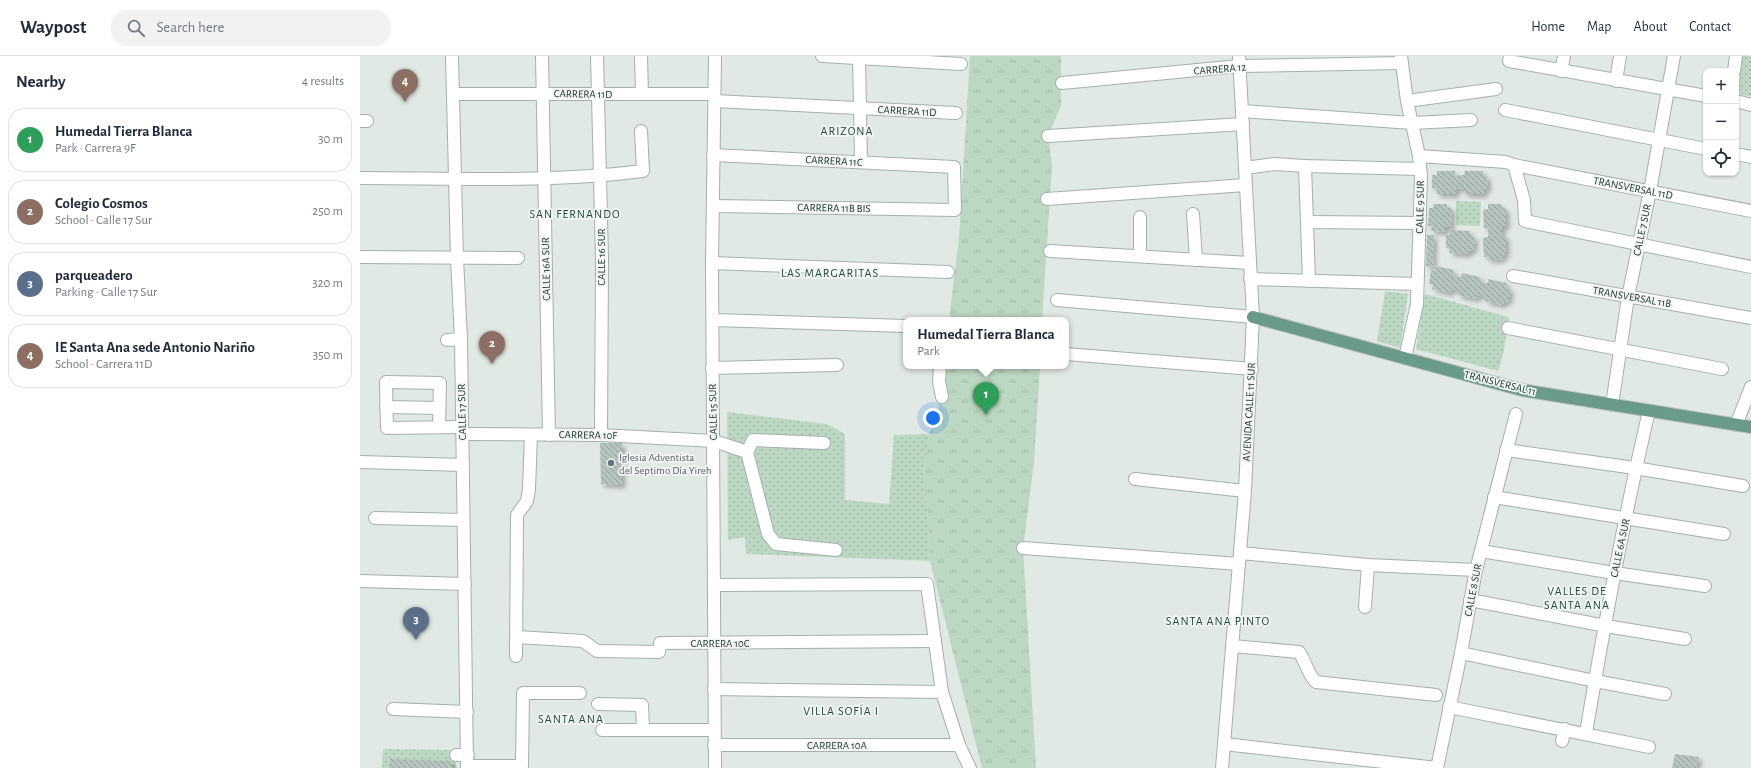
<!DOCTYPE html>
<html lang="en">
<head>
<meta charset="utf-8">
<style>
  :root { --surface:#fff; --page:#f2f2f3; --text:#1f2937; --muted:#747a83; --line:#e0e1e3; --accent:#111827 }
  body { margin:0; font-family:"Alegreya Sans",sans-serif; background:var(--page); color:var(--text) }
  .controls { position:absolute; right:12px; top:12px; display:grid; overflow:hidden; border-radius:8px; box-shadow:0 1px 3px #0004 }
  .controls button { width:36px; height:36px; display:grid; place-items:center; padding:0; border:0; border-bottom:1px solid var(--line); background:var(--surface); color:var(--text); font:20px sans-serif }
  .you { position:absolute; left:573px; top:362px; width:14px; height:14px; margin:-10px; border:3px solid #fff; border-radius:50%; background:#1a73e8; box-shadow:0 0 0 6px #1a73e833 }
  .badge { display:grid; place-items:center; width:26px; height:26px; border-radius:50%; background:var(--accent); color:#fff; font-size:13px; font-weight:700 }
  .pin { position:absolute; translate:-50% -33px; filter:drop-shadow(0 1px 2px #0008) }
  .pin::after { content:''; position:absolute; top:21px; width:14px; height:12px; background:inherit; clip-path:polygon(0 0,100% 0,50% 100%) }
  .popup { position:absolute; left:543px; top:261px; width:166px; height:52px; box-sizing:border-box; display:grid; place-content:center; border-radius:8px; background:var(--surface); filter:drop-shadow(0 1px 3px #0005); font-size:13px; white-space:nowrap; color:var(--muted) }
  .popup b { font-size:15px; color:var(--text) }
  .popup::after { content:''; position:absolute; left:50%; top:100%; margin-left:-8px; border:8px solid transparent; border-top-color:var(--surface) }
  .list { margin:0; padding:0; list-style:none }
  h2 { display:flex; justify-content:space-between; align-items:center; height:52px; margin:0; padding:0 16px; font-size:17px }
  h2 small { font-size:13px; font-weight:400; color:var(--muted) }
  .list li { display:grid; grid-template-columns:26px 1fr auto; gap:12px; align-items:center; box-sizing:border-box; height:64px; margin:0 8px 8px; padding:0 8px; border:1px solid var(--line); border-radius:16px }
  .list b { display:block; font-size:15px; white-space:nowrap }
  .list p { margin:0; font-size:13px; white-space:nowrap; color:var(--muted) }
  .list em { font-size:13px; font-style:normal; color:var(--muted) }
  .icon { flex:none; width:22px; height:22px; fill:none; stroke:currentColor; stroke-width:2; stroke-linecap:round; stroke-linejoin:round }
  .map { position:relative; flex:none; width:1391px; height:712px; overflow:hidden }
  header { display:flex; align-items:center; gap:24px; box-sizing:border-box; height:56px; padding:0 20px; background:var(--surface); border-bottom:1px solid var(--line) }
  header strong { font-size:19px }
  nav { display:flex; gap:22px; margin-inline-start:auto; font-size:14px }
  .search { width:280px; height:36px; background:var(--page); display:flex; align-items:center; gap:10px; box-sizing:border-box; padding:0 14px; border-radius:16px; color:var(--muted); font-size:15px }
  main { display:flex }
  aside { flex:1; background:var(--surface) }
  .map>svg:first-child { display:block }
  .grass { fill:url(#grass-dots) }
  .park { fill:url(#park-tufts) }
  .building { fill:url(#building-back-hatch); filter:url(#shadow) }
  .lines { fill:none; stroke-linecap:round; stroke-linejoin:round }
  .minor-casing { stroke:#a4b0ab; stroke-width:14 }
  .major-casing { stroke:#bdc3c1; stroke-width:14 }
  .minor { stroke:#fff; stroke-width:12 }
  .major { stroke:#6a9a8a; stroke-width:12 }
  .worship-dot { fill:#6b7280; stroke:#f1f6f3; stroke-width:1.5 }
  .labels { text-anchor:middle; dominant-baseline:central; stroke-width:3.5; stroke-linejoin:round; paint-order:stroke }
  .street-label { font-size:11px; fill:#233831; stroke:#f1f6f3 }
  .worship-label { font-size:11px; fill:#5b616d; stroke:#f1f6f3; text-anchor:start }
  .neighbourhood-label { font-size:12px; letter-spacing:1px; fill:#22473c; stroke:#f1f6f3 }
</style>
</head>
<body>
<header>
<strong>Waypost</strong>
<div class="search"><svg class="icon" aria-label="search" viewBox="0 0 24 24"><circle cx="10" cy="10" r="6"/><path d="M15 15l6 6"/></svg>Search here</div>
<nav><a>Home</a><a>Map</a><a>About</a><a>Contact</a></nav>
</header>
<main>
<aside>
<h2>Nearby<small>4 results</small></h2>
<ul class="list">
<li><span class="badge" style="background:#2e9e5b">1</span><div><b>Humedal Tierra Blanca</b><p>Park · Carrera 9F</p></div><em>30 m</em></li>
<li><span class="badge" style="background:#8d6e63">2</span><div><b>Colegio Cosmos</b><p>School · Calle 17 Sur</p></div><em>250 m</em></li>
<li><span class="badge" style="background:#5c6f8a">3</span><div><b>parqueadero</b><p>Parking · Calle 17 Sur</p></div><em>320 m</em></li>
<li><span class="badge" style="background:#8d6e63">4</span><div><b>IE Santa Ana sede Antonio Nariño</b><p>School · Carrera 11D</p></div><em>350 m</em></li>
</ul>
</aside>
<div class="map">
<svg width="1391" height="712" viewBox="0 0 1391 712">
  <defs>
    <pattern id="grass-dots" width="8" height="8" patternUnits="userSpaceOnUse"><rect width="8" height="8" fill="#bcd8c2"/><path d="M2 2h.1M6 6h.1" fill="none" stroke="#a1baa7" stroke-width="1.8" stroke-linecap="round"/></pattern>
    <pattern id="park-tufts" width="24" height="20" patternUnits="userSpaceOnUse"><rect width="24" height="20" fill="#bcd8c2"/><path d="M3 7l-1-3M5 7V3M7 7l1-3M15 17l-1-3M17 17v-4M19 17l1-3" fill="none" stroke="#a1baa7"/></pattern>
    <pattern id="building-back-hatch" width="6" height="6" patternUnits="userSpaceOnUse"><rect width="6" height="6" fill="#b6c4be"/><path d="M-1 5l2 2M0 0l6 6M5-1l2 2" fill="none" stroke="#94a09b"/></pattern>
    <filter id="shadow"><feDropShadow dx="3.5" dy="3.5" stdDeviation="2" flood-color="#0004"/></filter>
  </defs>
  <rect width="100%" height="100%" fill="#e1e9e5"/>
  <g class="grass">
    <path d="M 1383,0 L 1391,0 L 1391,41 L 1377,37 Z"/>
    <path d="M 1096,145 L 1121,146 L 1120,170 L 1096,169 Z"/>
    <path d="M 1025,235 L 1048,238 L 1040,292 L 1017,285 Z"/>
    <path d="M 1065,238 L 1149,261 L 1144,295 L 1138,315 L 1056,293 Z"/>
    <path d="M 367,356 L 467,368 L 485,378 L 485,444 L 529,448 L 534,379 L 569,378 L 565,412 L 570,505 L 386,498 L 385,481 L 368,484 Z"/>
    <path d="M 23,693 L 95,694 L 96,712 L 22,712 Z"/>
  </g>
  <g class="park">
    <path d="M 610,0 L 701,0 L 701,50 L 688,80 L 692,109 L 682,264 L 589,264 L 599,182 Z"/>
    <path d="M 584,310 L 680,310 L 674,407 L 663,492 L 676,712 L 622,712 L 570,505 L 565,412 L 569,378 L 582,341 Z"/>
  </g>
  <g class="building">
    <path d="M 1077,115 L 1095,115 L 1095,120 L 1104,119 L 1105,115 L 1123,115 L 1123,120 L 1127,120 L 1128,133 L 1124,133 L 1124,138 L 1105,138 L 1105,133 L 1099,132 L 1096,133 L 1096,138 L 1077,138 L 1077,133 L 1072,132 L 1072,119 L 1077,119 Z"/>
    <path d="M 1074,148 L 1087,148 L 1087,152 L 1092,152 L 1091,171 L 1085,171 L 1085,176 L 1071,175 L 1072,170 L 1068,170 L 1069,152 L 1073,152 Z"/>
    <path d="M 1128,148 L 1141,148 L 1142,152 L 1146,152 L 1146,170 L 1142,170 L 1142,180 L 1146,180 L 1146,198 L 1142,199 L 1143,203 L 1128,204 L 1129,200 L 1124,201 L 1123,182 L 1128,181 L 1128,172 L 1124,172 L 1123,154 L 1128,153 Z"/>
    <path d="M 1090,174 L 1110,175 L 1110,180 L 1115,181 L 1113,195 L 1109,194 L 1108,198 L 1090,197 L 1090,192 L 1086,192 L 1086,178 L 1090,179 Z"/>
    <path d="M 1067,179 L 1074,179 L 1073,211 L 1066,210 Z"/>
    <path d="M 1076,210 L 1094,214 L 1093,219 L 1097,221 L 1101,221 L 1102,217 L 1120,221 L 1120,226 L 1123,227 L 1128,227 L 1128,223 L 1147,227 L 1146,232 L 1151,233 L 1148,246 L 1144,245 L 1143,249 L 1125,245 L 1126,241 L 1117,239 L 1116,243 L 1098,239 L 1099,235 L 1091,233 L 1090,237 L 1072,233 L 1073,228 L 1069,228 L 1071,214 L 1075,215 Z"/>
    <path d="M 240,387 L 262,387 L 262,429 L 241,428 Z"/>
    <path d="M 1315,698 L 1339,701 L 1336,712 L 1312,712 Z"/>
    <path d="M 30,703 L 92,705 L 92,712 L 30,712 Z"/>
  </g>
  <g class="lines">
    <g class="minor-casing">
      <g id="minor">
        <path d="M 92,0 L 97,202 L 101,283 L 107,712"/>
        <path d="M 182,0 L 189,379"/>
        <path d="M 237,0 L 242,202 L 241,379"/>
        <path d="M 281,0 L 282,38"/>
        <path d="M 462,0 L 601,8"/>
        <path d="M 1041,0 L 1047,45 L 1059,100 L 1061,120 L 1057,248 L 1045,302"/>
        <path d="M 1150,0 L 1149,5 L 1346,40"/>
        <path d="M 499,2 L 501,106"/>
        <path d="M 1201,15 L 1204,0"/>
        <path d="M 1374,15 L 1376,0"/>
        <path d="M 1256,25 L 1260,0"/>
        <path d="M 702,27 L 879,10 L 1042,7"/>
        <path d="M 93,38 L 354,38"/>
        <path d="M 355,45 L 596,57"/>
        <path d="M 1047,45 L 1136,33"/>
        <path d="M 1376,45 L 1391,49"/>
        <path d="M 1145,54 L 1346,93"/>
        <path d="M 882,55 L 1052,67 L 1111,64"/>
        <path d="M 0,65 L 7,65"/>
        <path d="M 688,80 L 883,68"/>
        <path d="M 1376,98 L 1391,101"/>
        <path d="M 1059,100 L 1146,106 L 1154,109 L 1391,155"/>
        <path d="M 1154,109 L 1164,144 L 1165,165 L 1391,211"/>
        <path d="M 945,110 L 949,225"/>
        <path d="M 885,112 L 915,108 L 945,110 L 1060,113"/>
        <path d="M 0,122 C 94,122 189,127 283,115 L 281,75"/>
        <path d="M 687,143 L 886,129"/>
        <path d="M 353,150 L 595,154 L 594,111 L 353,99"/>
        <path d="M 833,158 L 836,204"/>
        <path d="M 780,161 L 780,200"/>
        <path d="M 947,166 L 1060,167"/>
        <path d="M 690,195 L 889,207"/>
        <path d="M 0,201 L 158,202"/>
        <path d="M 352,207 L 588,216"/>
        <path d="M 1153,220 L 1391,262"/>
        <path d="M 890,223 L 1057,228"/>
        <path d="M 697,244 L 893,261"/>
        <path d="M 353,264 L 546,270"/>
        <path d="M 1148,272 L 1362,313"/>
        <path d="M 87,284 L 101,283"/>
        <path d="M 706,298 L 892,313"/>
        <path d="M 580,310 L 579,326 L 582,341"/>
        <path d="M 352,312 L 477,309"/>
        <path d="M 1252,349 L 1268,241 L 1290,135 L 1314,0"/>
        <path d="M 26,351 L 79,352"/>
        <path d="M 1376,369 L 1391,331"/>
        <path d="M 79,371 L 80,327 L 26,326 L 27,372 L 102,371"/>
        <path d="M 103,378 L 241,379 L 354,385 L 387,396 L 408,478 L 416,488 L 476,494"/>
        <path d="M 1146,394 L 1275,412 L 1383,430"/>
        <path d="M 387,396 L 393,384 L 464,387"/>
        <path d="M 0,406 L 103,409"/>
        <path d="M 775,423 L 885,435"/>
        <path d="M 1134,441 L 1364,478"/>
        <path d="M 15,462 L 103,464"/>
        <path d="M 663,492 L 879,508"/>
        <path d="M 1121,495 L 1254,517 L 1345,530"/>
        <path d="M 880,497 L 1008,509 L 1116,514"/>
        <path d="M 0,525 L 105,528"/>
        <path d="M 354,529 L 567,528 L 582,636 L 599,689 L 610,712"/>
        <path d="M 1110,544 L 1246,570 L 1325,583"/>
        <path d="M 1005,551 L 1008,509"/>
        <path d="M 157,581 L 223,585 L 237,595 L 299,596 L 300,587 L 575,585"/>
        <path d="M 872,590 L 939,596 C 947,607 946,616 956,626 L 1076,639"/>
        <path d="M 1101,597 L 1235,625 L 1305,638"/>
        <path d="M 156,600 L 157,459 L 167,445 L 169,433 L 171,379"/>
        <path d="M 354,633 L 582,636"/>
        <path d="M 238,648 L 282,649 L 283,673"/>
        <path d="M 1089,651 L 1289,691"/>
        <path d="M 33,653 L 107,656"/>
        <path d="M 242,674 L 354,674"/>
        <path d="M 1226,677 C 1244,570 1264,461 1289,355"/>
        <path d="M 1202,685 L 1205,673"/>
        <path d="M 864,688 L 1077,712"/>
        <path d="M 354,689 L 599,689"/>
        <path d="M 96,699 L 108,699"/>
        <path d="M 107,710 L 162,710 L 163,637 L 220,637"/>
        <path d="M 355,712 L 352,207 L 355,0"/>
        <path d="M 862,712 L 885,435 L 893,261 L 879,0"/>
        <path d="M 1077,712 L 1101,597 L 1116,514 L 1156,358"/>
      </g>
    </g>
    <g class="major-casing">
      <path id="major" d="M 893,261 L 1162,334 L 1391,371"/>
    </g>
    <use href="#minor" class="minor"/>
    <use href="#major" class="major"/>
  </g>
  <circle class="worship-dot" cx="251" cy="407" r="4"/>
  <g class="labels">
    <g class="street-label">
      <text transform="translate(860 13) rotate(-5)">CARRERA 12</text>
      <text transform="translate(223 38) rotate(1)">CARRERA 11D</text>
      <text transform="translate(547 55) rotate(3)">CARRERA 11D</text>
      <text transform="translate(474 105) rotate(3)">CARRERA 11C</text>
      <text transform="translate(1273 132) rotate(11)">TRANSVERSAL 11D</text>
      <text transform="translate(1060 151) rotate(-89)">CALLE 9 SUR</text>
      <text transform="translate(474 152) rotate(1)">CARRERA 11B BIS</text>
      <text transform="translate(1282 174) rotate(-78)">CALLE 7 SUR</text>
      <text transform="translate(241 201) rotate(-90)">CALLE 16 SUR</text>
      <text transform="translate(186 213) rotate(-91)">CALLE 16A SUR</text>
      <text transform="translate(1272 241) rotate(10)">TRANSVERSAL 11B</text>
      <text transform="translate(1140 327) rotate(14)">TRANSVERSAL 11</text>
      <text transform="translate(102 356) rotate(-91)">CALLE 17 SUR</text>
      <text transform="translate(353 356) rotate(-91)">CALLE 15 SUR</text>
      <text transform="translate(889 356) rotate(-87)">AVENIDA CALLE 11 SUR</text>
      <text transform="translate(228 379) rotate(1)">CARRERA 10F</text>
      <text transform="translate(1260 492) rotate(-78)">CALLE 6A SUR</text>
      <text transform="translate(1113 534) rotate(-79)">CALLE 8 SUR</text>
      <text x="360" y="587">CARRERA 10C</text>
      <text x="477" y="689">CARRERA 10A</text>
    </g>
    <g class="worship-label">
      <text x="259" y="401">Iglesia Adventista<tspan x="259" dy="13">del Septimo Día Yireh</tspan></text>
    </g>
    <g class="neighbourhood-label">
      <text x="487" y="75">ARIZONA</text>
      <text x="215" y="158">SAN FERNANDO</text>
      <text x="470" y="217">LAS MARGARITAS</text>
      <text x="1217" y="535">VALLES DE<tspan x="1217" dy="14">SANTA ANA</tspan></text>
      <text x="858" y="565">SANTA ANA PINTO</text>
      <text x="481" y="655">VILLA SOFÍA I</text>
      <text x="211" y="663">SANTA ANA</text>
    </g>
  </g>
</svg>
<div class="controls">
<button>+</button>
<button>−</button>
<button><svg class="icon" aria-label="locate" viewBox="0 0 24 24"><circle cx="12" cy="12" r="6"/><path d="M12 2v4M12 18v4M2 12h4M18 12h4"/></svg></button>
</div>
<div class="you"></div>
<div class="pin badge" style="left:626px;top:359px;background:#2e9e5b">1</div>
<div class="popup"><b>Humedal Tierra Blanca</b>Park</div>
<div class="pin badge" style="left:132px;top:308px;background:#8d6e63">2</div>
<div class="pin badge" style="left:56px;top:584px;background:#5c6f8a">3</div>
<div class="pin badge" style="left:45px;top:46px;background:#8d6e63">4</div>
</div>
</main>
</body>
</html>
